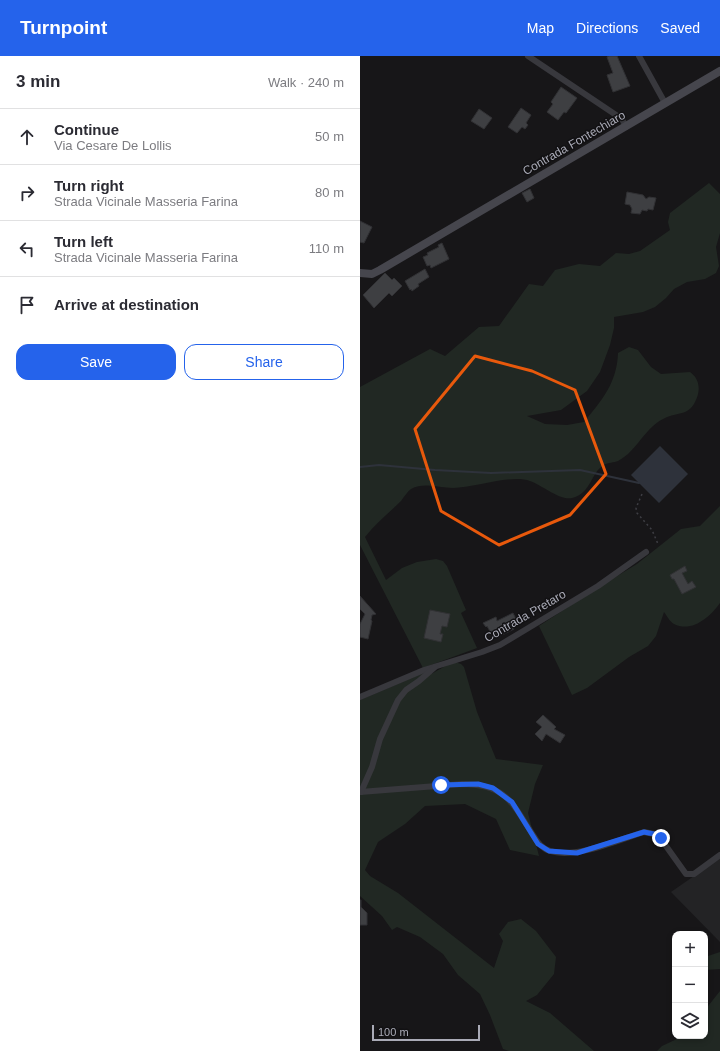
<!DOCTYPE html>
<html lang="en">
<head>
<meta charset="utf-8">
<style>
  :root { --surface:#fff; --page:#f2f2f3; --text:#2b2b33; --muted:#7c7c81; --line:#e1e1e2; --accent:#2563eb }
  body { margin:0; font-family:Helvetica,sans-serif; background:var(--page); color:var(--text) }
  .controls { position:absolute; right:12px; bottom:12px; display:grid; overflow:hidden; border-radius:8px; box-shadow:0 2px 6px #0003 }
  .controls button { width:36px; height:36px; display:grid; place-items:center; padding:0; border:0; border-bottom:1px solid var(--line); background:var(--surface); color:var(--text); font:20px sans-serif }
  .scale { position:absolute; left:12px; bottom:10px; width:108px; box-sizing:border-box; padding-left:4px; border:2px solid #aaabb7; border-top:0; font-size:11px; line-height:14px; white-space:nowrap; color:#aaabb7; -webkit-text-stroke:3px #121113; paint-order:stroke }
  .stop { position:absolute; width:12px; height:12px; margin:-9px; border:3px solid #2563eb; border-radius:50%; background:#fff }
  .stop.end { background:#2563eb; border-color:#fff; box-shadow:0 1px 4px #0008 }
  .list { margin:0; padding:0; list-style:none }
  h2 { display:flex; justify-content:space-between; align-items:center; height:52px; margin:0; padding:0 16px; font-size:17px }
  h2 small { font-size:13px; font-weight:400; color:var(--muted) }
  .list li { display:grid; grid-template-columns:26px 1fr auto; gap:12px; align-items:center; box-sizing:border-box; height:56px; padding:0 16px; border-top:1px solid var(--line) }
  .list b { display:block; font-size:15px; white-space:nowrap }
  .list p { margin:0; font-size:13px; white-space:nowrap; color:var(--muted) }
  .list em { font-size:13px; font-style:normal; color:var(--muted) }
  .actions { display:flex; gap:8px; padding:12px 16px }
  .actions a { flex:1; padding:9px 0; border:1px solid var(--accent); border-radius:12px; text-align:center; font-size:14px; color:var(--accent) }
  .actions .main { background:var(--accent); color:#fff }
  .icon { flex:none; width:22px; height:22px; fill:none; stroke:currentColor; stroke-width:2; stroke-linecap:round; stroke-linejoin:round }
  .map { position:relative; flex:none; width:360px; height:995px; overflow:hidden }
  header { display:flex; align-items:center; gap:24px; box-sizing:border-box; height:56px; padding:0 20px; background:var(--accent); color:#fff }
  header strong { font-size:19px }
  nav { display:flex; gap:22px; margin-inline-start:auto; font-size:14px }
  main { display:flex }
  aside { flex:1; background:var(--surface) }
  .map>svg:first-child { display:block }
  .built { fill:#232325 }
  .green { fill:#212823 }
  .water { fill:#2e323b }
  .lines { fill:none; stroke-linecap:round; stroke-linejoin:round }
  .stream { stroke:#2e323b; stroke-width:2 }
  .building { fill:#3e3f42; stroke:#313134 }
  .path { stroke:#3e3e44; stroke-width:1.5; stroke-dasharray:2 3; stroke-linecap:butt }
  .street { stroke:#38383d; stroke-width:6 }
  .secondary { stroke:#46464d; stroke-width:8 }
  .route { stroke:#2563eb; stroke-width:5 }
  .marked { fill:none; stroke:#e8590c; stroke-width:3; stroke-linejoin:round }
  .labels { text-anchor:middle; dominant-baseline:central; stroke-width:3; stroke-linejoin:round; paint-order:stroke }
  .street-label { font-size:12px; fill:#aaabb7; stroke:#121113 }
</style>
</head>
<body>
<header>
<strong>Turnpoint</strong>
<nav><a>Map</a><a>Directions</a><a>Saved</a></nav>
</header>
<main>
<aside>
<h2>3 min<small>Walk · 240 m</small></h2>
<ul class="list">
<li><svg class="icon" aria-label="ahead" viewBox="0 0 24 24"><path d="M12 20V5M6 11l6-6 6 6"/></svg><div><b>Continue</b><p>Via Cesare De Lollis</p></div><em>50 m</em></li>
<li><svg class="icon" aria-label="right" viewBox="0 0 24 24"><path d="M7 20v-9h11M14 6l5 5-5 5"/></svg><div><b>Turn right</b><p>Strada Vicinale Masseria Farina</p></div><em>80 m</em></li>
<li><svg class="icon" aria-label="left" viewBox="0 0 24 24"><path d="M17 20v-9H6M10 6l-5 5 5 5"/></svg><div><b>Turn left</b><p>Strada Vicinale Masseria Farina</p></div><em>110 m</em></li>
<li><svg class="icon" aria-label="arrive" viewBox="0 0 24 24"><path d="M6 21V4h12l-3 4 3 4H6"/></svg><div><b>Arrive at destination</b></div></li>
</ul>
<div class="actions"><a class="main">Save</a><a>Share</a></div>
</aside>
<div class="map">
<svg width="360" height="995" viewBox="0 0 360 995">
  <rect width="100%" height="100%" fill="#171618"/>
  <path class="built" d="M 360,802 L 360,886 L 311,836 Z"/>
  <g class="green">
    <path d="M 349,127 L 360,138 L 360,177 L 356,191 L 359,210 L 356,217 L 345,223 L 327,226 L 314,233 L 306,242 L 295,251 L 283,256 L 254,261 L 254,272 L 250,289 L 240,316 L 227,335 L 201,354 L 167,360 L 185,368 L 207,369 L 224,366 C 242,344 257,327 258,297 L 269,291 L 278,294 L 291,311 L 301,318 L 330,316 C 340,323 341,335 335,346 C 328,360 317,356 305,362 C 289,369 280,387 268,398 C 265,400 262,403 258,405 C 254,407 248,406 244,409 C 230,417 232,437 212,442 C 200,445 182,429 170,425 C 151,418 114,432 93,432 C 79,432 64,426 51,433 C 47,436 44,441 41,445 C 29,457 16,467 5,481 L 26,524 L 42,512 L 57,506 L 76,503 L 83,505 L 87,510 L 106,554 L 101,557 L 117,592 L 63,612 L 0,489 L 0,331 L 70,293 L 85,300 L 119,271 L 139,270 L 169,228 L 183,230 L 195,214 L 219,208 L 240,210 L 256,197 L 269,198 L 280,195 L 310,174 L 308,166 L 310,157 Z"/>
    <path d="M 360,450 L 360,547 C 350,561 332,577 314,568 C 310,566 307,560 304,556 L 296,580 L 288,590 L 269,601 L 227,632 L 212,639 L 179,570 L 239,531 L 277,508 L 321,473 L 340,470 Z"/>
    <path d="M 95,606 L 101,608 L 104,611 L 117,656 L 136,703 L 183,709 L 175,728 L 168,757 L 179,800 L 150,794 L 136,763 L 105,748 L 65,750 L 45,768 L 18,786 L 5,814 L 10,820 L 38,837 L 134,912 L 143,885 L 139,878 L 148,866 L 161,863 L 176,875 L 196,901 L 194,918 L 177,939 L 166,945 L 190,957 L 234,995 L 149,995 L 143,993 L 130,959 L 120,938 L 98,919 L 83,898 L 60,881 L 37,871 L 32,874 L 22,860 L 0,840 L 0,644 L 66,616 L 67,620 C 77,616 84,609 95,606 Z"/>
    <path d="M 360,896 L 360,913 L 345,914 L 345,901 Z"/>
    <path d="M 360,935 L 360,995 L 297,995 L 302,990 L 319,982 L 321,980 L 345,980 L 345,954 Z"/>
  </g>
  <path class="water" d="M 300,390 L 328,418 L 299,447 L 271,419 Z"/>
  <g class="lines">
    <path class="stream" d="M 0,411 L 19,409 L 75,414 L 131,417 L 220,414 L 279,427"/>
  </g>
  <g class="building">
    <path d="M 249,0 L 257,0 L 270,30 L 253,36 L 247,19 L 253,17 L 247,1 Z"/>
    <path d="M 201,31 L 217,42 L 206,57 L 204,56 L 198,64 L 187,56 L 193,48 L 191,46 Z"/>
    <path d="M 161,52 L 171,59 L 166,67 L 168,69 L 165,73 L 162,71 L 157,77 L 148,71 Z"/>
    <path d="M 119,53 L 132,62 L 124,73 L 111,65 Z"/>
    <path d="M 170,133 L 174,142 L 167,146 L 162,137 Z"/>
    <path d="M 267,136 L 283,139 L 286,143 L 289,141 L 296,142 L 293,154 L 288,153 L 287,155 L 282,154 L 280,158 L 271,157 L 272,153 L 270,149 L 265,148 Z"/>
    <path d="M 0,165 L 12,171 L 4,187 L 0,186 Z"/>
    <path d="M 82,187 L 89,203 L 71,212 L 70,209 L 67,210 L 63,201 L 68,199 L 67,197 L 79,191 L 78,189 Z"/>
    <path d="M 65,213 L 69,221 L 58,228 L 59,230 L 52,235 L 51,233 L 50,234 L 45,225 Z"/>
    <path d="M 25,217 L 32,224 L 34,222 L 42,230 L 32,240 L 29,237 L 14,252 L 3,239 Z"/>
    <path d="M 325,510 L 327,515 L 322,517 L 328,528 L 332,525 L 336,531 L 322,538 L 314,523 L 312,523 L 310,519 Z"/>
    <path d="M 0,540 L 16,558 L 12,559 L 11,564 L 12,565 L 8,583 L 0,581 L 0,568 L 5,558 L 0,553 Z"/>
    <path d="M 70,554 L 90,558 L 87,571 L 82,570 L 80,578 L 83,578 L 81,586 L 64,582 Z"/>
    <path d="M 153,557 L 158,567 L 152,570 L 154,573 L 136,582 L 134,578 L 132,579 L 127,570 L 126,571 L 123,567 L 136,561 L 137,565 Z"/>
    <path d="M 183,659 L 196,671 L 194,673 L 205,679 L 200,687 L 186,678 L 182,685 L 175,678 L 182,671 L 176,666 Z"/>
    <path d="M 0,844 L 1,844 L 1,851 L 7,857 L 7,869 L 0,869 Z"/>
  </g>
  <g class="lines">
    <path class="path" d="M 282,438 L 276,452 L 277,457 L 292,474 L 298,488"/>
    <g class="street">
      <path d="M 168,0 L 262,63 L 266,71"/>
      <path d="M 279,0 L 305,47"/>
      <path d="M 0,641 L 64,614 L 122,596 L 140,589 L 238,530 L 286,496"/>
      <path d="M 0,736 L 102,728 C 145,728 152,746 173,779 C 177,786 182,793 190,795 C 216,803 258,784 284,776 L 294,778 L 301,783 L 326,818 L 334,818 L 360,799"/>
      <path d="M 1,736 L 12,711 L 20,683 L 38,644 L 46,634 L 59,625 L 75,611"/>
    </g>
    <path class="secondary" d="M 0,217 L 12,218 L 20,214 L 360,15"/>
  </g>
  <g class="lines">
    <path class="route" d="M 81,729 L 118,728 L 133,732 L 152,746 L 178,788 L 189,795 L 217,797 L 284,776 L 294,778 L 301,782"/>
  </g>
  <path class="marked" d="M 115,300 L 172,315 L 215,334 L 246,418 L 210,459 L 139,489 L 81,455 L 55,373 Z"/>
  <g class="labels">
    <g class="street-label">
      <text transform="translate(214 87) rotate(-30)">Contrada Fontechiaro</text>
      <text transform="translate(165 560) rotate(-30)">Contrada Pretaro</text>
    </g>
  </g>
</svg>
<div class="controls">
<button>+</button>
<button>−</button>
<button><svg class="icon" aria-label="layers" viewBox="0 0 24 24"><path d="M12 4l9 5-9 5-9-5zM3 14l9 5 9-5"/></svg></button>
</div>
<div class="scale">100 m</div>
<div class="stop" style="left:81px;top:729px"></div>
<div class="stop end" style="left:301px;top:782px"></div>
</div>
</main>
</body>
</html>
